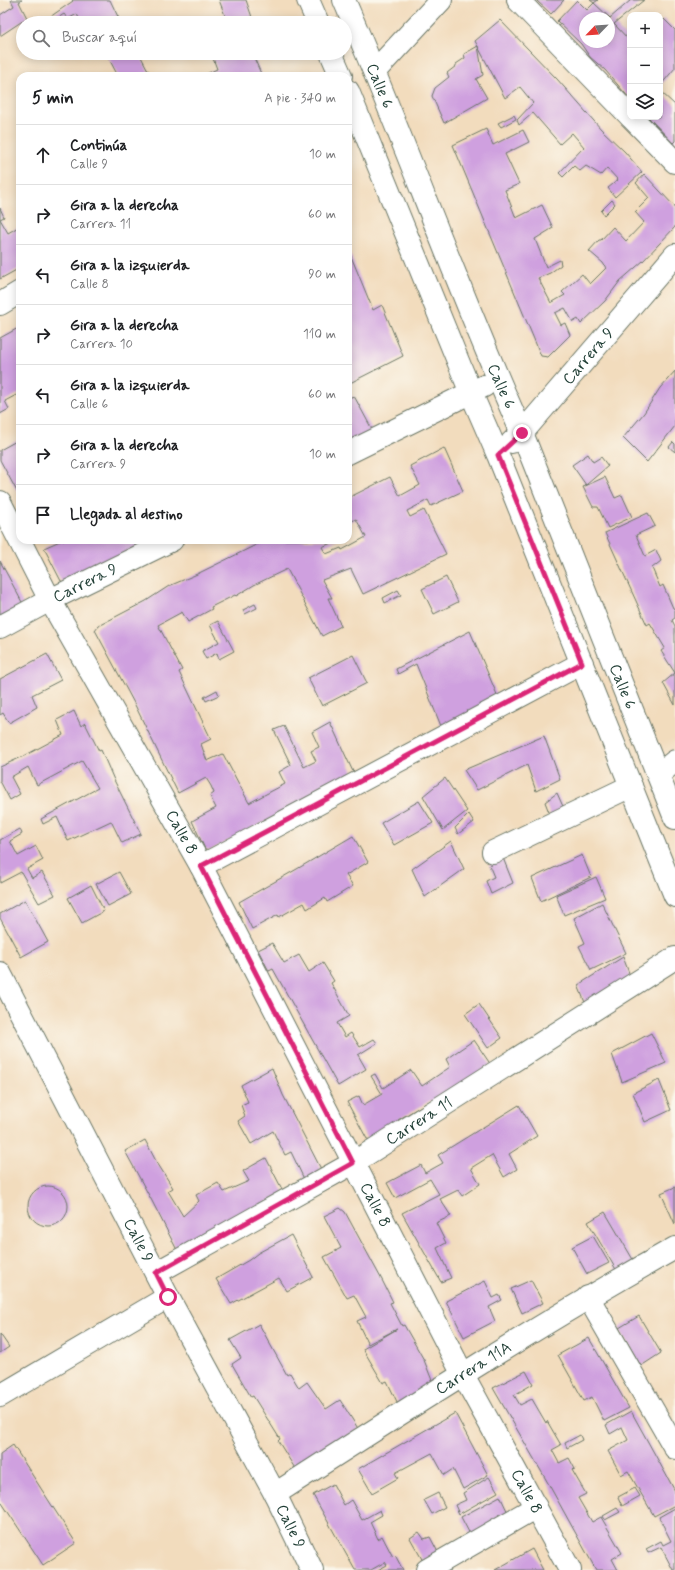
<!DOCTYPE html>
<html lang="es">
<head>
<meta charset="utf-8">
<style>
  :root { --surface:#fff; --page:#f6f6f6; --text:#202124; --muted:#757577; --line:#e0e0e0 }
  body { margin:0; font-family:Mynerve,sans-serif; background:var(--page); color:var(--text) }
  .controls { position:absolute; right:12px; top:12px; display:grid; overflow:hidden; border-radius:8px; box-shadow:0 2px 10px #0003 }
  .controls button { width:36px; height:36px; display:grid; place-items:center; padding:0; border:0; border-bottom:1px solid var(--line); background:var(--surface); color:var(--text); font:20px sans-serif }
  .compass { position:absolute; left:579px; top:12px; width:36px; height:36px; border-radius:50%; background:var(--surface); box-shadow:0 2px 10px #0003; rotate:245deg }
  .stop { position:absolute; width:12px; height:12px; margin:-9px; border:3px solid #db2777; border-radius:50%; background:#fff }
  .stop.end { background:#db2777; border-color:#fff; box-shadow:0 1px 4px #0008 }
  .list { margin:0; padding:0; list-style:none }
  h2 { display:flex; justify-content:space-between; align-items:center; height:52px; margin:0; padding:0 16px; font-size:17px }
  h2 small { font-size:13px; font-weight:400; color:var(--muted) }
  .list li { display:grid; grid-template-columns:26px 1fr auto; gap:12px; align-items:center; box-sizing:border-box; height:60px; padding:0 16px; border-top:1px solid var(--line) }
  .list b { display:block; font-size:15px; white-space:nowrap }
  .list p { margin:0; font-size:13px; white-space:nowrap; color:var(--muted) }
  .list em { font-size:13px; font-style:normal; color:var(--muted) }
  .icon { flex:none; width:22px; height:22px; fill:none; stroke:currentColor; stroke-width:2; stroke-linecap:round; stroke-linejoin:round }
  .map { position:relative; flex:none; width:675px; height:1570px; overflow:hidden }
  .search { position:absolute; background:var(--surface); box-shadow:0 2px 10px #0003; left:16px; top:16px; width:336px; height:44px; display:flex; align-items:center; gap:10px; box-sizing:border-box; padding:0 14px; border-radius:22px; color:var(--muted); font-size:15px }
  .panel { position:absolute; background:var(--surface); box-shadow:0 2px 10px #0003; left:16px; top:72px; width:336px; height:472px; border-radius:12px }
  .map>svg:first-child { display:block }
  .building { fill:#cfa0df; fill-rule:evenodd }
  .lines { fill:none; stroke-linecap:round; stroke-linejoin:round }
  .minor-casing { stroke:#697564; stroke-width:24 }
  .minor { stroke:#fff; stroke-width:22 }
  .route { stroke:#db2777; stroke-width:5 }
  .labels { text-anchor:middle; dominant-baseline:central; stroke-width:3; stroke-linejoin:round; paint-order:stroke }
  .street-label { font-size:16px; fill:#1f3d34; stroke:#fbf7ec }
</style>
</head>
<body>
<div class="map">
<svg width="675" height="1570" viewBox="0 0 675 1570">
  <rect width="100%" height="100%" fill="#fbf7ec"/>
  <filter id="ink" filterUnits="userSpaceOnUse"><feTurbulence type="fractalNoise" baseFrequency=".025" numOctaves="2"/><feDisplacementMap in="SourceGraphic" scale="8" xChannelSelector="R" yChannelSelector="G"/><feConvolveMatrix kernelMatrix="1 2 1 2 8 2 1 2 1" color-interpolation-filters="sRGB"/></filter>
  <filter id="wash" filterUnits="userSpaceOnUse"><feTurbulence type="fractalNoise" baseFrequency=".012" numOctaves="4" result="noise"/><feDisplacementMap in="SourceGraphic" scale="16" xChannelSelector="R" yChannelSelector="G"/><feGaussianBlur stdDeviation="0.9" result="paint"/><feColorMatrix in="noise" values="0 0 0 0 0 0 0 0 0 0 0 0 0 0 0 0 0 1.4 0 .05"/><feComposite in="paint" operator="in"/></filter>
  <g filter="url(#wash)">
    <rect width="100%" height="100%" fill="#f2dcbd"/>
    <g id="blocks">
      <g class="building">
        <path d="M 11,0 L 22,0 L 19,2 L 27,18 L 0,36 L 0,15 L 14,6 Z"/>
        <path d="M 72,0 L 110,0 L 121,23 L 81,23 L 77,14 L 68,19 L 64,14 L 50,23 L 47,19 L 73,1 Z"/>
        <path d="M 219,0 L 246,0 L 254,23 L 228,23 Z"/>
        <path d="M 536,0 L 564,0 L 551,14 Z"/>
        <path d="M 577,0 L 587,10 L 594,3 L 590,0 L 598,0 L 594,3 L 610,18 L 631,0 L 644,0 L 614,24 L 630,41 L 630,99 L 605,70 L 590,57 L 581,44 L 557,21 ZM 585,18 L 609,18 L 609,42 L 585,42 Z"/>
        <path d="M 664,19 L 675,30 L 675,68 L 660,86 L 660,23 Z"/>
        <path d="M 500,20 L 557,79 L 601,129 L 625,152 L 642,172 L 615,197 L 608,188 L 618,180 L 607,168 L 601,175 L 586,166 L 580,171 L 574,166 L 563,177 L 559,173 L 584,147 L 572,133 L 560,144 L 533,113 L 519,125 L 517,120 L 533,103 L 520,87 L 505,98 L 475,41 Z"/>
        <path d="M 478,46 L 483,75 L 476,79 L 487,98 L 444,123 L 432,96 L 435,88 L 449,77 L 447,73 L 456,66 L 456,64 L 465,58 L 464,54 Z"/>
        <path d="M 106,53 L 139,53 L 151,76 L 118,76 Z"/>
        <path d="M 211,53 L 252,53 L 262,76 L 202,76 L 217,69 Z"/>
        <path d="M 660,91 L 675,105 L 675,141 L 673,143 L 648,117 L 660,117 Z"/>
        <path d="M 514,115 L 516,119 L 501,127 L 498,123 Z"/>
        <path d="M 486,129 L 493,145 L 523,130 L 529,142 L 505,154 L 519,184 L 505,190 L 516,218 L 542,205 L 553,228 L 535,239 L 546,267 L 560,260 L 561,265 L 550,273 L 538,278 L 551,303 L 565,295 L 562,292 L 582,274 L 590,284 L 606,268 L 603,263 L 589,251 L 599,240 L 601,240 L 613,227 L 626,241 L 644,222 L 635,212 L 649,198 L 636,183 L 644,174 L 675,207 L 675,227 L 643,261 L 620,281 L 605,301 L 581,324 L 578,319 L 573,322 L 565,308 L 555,313 L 561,325 L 565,323 L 570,335 L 548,357 L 541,356 L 453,145 Z"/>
        <path d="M 612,200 L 615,204 L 604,215 L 601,211 Z"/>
        <path d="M 0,208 L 4,217 L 0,219 L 8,233 L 20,226 L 20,268 L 0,279 Z"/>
        <path d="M 348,249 L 373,310 L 382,305 L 403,356 L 348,384 Z"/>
        <path d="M 20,327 L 20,393 L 5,401 L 9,409 L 0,414 L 0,338 Z"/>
        <path d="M 675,371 L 675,426 L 647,462 L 623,438 L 644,413 L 660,388 Z"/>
        <path d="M 354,396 L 374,433 L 348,447 L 348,398 Z"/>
        <path d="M 20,439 L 20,497 L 0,460 L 0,450 Z"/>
        <path d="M 673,442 L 675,444 L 675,452 L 669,447 Z"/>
        <path d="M 444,448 L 463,491 L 431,506 L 428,500 L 407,511 L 410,517 L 424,510 L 446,554 L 363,594 L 351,569 L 322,580 L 332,598 L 328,598 L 341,626 L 322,636 L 287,569 L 254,585 L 236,596 L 235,595 L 211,607 L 212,609 L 188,622 L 182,612 L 158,625 L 182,670 L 179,672 L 211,739 L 201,744 L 207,761 L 223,754 L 249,803 L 285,784 L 279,772 L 291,765 L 274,730 L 284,726 L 304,767 L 316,761 L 311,751 L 319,747 L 312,732 L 330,722 L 355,776 L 211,850 L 205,849 L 192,821 L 216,808 L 210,796 L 214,793 L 211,786 L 206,778 L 178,793 L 135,705 L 95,630 L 98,626 L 146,601 L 169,586 L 195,575 L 266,540 L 338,540 L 322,547 L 326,554 L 341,548 L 342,550 L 366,537 L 356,519 L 348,523 L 348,498 L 390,477 L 400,496 L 420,485 L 410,466 Z"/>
        <path d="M 588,454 L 593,462 L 601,457 L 608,466 L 586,485 L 572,465 Z"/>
        <path d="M 605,477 L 615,498 L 622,495 L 632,517 L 608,528 L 598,507 L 593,507 L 583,487 Z"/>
        <path d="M 648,513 L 655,526 L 636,535 L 645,556 L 656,550 L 661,561 L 652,568 L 660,587 L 663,585 L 673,608 L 675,609 L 675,618 L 672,620 L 675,626 L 675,673 L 661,651 L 665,648 L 650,623 L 647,625 L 605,533 Z"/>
        <path d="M 62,540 L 138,540 L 143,549 L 68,584 L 61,581 L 44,548 Z"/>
        <path d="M 0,561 L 23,604 L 0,626 Z"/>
        <path d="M 446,577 L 458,602 L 434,614 L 422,589 Z"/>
        <path d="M 398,590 L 401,595 L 385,603 L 383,598 Z"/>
        <path d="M 255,604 L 257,608 L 245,614 L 243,610 Z"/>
        <path d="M 218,621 L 234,651 L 219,659 L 217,653 L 206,659 L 202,651 L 219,642 L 210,625 Z"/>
        <path d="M 470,631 L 498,697 L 443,731 L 416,664 L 398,674 L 396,669 Z"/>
        <path d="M 47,654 L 61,680 L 32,695 L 37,707 L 9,723 L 3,713 L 0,715 L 0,679 Z"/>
        <path d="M 353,655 L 367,683 L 322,706 L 308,678 Z"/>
        <path d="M 675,673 L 675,705 L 663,683 Z"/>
        <path d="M 217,690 L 219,695 L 206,701 L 204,697 Z"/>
        <path d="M 74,711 L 81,726 L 85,723 L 99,751 L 101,750 L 114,780 L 141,834 L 122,843 L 111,821 L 68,841 L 57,817 L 43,824 L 41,819 L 98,788 L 82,761 L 37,785 L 28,767 L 11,777 L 20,794 L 10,800 L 0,781 L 0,767 L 26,755 L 63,735 L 57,720 Z"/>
        <path d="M 544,736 L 560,779 L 536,791 L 527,765 L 477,790 L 464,770 Z"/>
        <path d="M 445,778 L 467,811 L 443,830 L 423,796 Z"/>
        <path d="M 557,793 L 565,811 L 552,820 L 545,802 Z"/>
        <path d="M 419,801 L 433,823 L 394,845 L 381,823 Z"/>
        <path d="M 469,814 L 474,822 L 458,834 L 455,828 Z"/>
        <path d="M 20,829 L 22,834 L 10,841 L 18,856 L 36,846 L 43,860 L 27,869 L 32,878 L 42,872 L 55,895 L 39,903 L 21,872 L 0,883 L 0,840 Z"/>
        <path d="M 353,836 L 368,862 L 346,875 L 353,886 L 327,902 L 325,898 L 307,909 L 304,903 L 279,917 L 278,915 L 252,929 L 239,902 L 297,869 Z"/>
        <path d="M 451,841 L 464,869 L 425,897 L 412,869 Z"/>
        <path d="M 582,855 L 591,877 L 541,901 L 532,878 Z"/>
        <path d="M 503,858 L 513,883 L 491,894 L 486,881 L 494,877 L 489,865 Z"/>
        <path d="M 119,872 L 131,894 L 108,906 L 96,884 Z"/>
        <path d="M 596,877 L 605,898 L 564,915 L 556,895 Z"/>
        <path d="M 91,885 L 104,911 L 82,923 L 68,898 Z"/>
        <path d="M 25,900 L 48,942 L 21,957 L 0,918 L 0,914 Z"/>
        <path d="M 602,903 L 626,953 L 591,970 L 579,946 L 585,943 L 574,918 Z"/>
        <path d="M 272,943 L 284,963 L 299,955 L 309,972 L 323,963 L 334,981 L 331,983 L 349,1016 L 337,1023 L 345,1037 L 351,1033 L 360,1047 L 374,1039 L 377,1043 L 358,1055 L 366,1069 L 338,1086 L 273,969 L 269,971 L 258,950 Z"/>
        <path d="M 623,957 L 632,981 L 588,1010 L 578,985 Z"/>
        <path d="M 479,1004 L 502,1038 L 488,1048 L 465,1014 Z"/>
        <path d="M 651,1033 L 666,1063 L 622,1082 L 612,1054 Z"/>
        <path d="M 474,1040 L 491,1065 L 433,1103 L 431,1100 L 398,1120 L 400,1123 L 373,1140 L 367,1139 L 347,1102 L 359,1096 L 363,1105 L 382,1094 L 371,1076 L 375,1074 L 383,1088 L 411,1070 L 422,1086 L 450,1067 L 446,1059 Z"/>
        <path d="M 272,1068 L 283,1095 L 322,1171 L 305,1181 L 291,1152 L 285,1155 L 273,1131 L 251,1144 L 238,1121 L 245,1116 L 241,1105 L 248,1102 L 241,1085 Z"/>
        <path d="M 659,1080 L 671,1110 L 645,1122 L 633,1093 Z"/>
        <path d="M 519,1105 L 537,1136 L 509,1154 L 517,1169 L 504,1177 L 492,1155 L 471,1168 L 480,1184 L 462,1196 L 458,1190 L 440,1199 L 451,1216 L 436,1223 L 446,1243 L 437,1248 L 451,1278 L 441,1282 L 402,1213 L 439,1194 L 430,1179 L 395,1198 L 387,1183 L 421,1165 L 425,1173 L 443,1163 L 438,1155 Z"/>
        <path d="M 145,1140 L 156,1161 L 173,1188 L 168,1191 L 183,1216 L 199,1201 L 196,1195 L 218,1183 L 224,1192 L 249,1181 L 243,1171 L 266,1158 L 284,1193 L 178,1252 L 152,1201 L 125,1151 Z"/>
        <circle cx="48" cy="1206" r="20"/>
        <path d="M 675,1187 L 675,1224 L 661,1193 Z"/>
        <path d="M 340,1208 L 345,1212 L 382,1280 L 393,1302 L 390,1303 L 402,1326 L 404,1325 L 424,1360 L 433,1383 L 399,1406 L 387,1381 L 383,1383 L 363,1349 L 397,1329 L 368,1344 L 357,1321 L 366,1317 L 354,1295 L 347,1298 L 324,1257 L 341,1248 L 324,1216 Z"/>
        <path d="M 605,1212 L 638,1268 L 621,1278 L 588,1222 Z"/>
        <path d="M 291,1235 L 313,1277 L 287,1291 L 279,1278 L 231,1304 L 216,1279 L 249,1260 L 258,1253 Z"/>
        <path d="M 593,1236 L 609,1263 L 587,1274 L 572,1247 Z"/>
        <path d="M 531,1280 L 543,1303 L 522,1313 L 511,1289 Z"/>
        <path d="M 485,1281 L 493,1298 L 499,1295 L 502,1300 L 489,1307 L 495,1321 L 464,1337 L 446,1301 Z"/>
        <path d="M 639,1316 L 661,1353 L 641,1366 L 619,1328 Z"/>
        <path d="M 259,1324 L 287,1375 L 290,1373 L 299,1388 L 307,1382 L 326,1409 L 340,1400 L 359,1430 L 296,1470 L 278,1441 L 280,1439 L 253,1396 L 251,1397 L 232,1364 L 241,1358 L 230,1340 Z"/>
        <path d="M 0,1334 L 9,1347 L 0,1353 Z"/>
        <path d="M 589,1338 L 629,1408 L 604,1421 L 592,1397 L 584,1401 L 558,1355 Z"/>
        <path d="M 526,1371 L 533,1384 L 514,1395 L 520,1405 L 532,1399 L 546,1423 L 547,1421 L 561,1445 L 552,1450 L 559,1463 L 569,1458 L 575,1469 L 572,1470 L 586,1494 L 578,1498 L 592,1522 L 601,1517 L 622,1553 L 612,1559 L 618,1570 L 596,1570 L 548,1483 L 493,1388 Z"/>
        <path d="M 631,1411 L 675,1491 L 675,1505 L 654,1516 L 628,1471 L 621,1475 L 608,1451 L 628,1440 L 622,1427 L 610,1434 L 606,1425 Z"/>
        <path d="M 455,1413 L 488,1475 L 463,1489 L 453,1469 L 444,1475 L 432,1453 L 395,1473 L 398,1478 L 372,1493 L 358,1469 Z"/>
        <path d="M 580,1435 L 582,1440 L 567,1448 L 565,1443 Z"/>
        <path d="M 13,1445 L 76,1543 L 43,1565 L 0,1500 L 0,1454 Z"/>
        <path d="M 489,1477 L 498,1492 L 459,1514 L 455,1505 L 466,1500 L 463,1493 Z"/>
        <path d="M 333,1484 L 344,1505 L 351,1500 L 362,1520 L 380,1510 L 382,1515 L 370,1522 L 378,1539 L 382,1536 L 393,1557 L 395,1555 L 403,1570 L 378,1570 L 387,1565 L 385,1562 L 371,1570 L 355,1570 L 313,1495 Z"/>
        <path d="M 635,1488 L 640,1496 L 622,1506 L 618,1497 Z"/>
        <path d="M 438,1493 L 445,1507 L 432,1514 L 424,1500 Z"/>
        <path d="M 500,1496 L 510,1517 L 472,1538 L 461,1517 Z"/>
        <path d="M 617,1508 L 620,1512 L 605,1520 L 603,1516 Z"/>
        <path d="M 675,1508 L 675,1570 L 673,1570 L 661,1547 L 648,1553 L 646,1549 L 661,1541 L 663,1545 L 671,1541 L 659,1517 Z"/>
        <path d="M 419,1532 L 424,1539 L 430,1537 L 439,1554 L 423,1561 L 410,1538 Z"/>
        <path d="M 532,1549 L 543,1570 L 495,1570 Z"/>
      </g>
    </g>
  </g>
  <g filter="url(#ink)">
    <use href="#blocks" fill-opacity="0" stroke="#697564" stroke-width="1"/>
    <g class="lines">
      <g class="minor-casing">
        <g id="minor">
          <path d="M 308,0 L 318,23"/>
          <path id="s1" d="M 344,0 C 406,143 458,291 522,433 L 675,818"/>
          <path d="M 518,0 L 630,116"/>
          <path d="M 331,53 L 341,76"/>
          <path d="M 375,71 L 441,0"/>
          <path d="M 348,91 L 471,393 L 498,455 L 675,896"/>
          <path d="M 631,117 L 675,162"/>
          <path d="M 0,304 L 20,292"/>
          <path id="s2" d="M 512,442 L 522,433 L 675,255"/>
          <path d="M 348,453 L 484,386"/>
          <path id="s3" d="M 0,502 L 50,600 L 201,866 L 462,1373 L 570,1570"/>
          <path id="s4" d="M 0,627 L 50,600 L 172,540"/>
          <path d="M 658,775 L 675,761"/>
          <path d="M 493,852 L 631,786"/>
          <path d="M 201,866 L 582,663"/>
          <path id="s5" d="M 0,973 L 168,1297 L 275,1494 L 312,1570"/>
          <path id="s6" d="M 156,1273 L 353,1163 L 675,958"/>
          <path d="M 588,1297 L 675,1448"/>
          <path d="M 0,1396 L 168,1297"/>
          <path id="s7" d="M 275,1494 C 407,1409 538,1325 675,1248"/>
          <path d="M 427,1570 L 536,1507"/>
        </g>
      </g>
      <use href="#minor" class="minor"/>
    </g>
  </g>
  <g class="lines" filter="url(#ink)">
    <path class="route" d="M 168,1297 L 156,1273 L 353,1163 L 201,866 L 582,663 L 498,455 L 522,433"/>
  </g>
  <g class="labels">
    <g class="street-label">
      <text stroke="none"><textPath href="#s1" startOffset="93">Calle 6</textPath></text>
      <text stroke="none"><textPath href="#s2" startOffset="115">Carrera 9</textPath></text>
      <text stroke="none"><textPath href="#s1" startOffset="417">Calle 6</textPath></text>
      <text stroke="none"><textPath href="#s4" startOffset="96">Carrera 9</textPath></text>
      <text stroke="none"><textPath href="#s1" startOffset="741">Calle 6</textPath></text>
      <text stroke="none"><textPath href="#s3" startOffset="377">Calle 8</textPath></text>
      <text stroke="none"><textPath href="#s6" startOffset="304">Carrera 11</textPath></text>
      <text stroke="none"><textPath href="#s3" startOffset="797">Calle 8</textPath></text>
      <text stroke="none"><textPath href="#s5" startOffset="301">Calle 9</textPath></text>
      <text stroke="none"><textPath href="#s7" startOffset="235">Carrera 11A</textPath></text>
      <text stroke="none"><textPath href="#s3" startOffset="1121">Calle 8</textPath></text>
      <text stroke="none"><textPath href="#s5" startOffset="625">Calle 9</textPath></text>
    </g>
  </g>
</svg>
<div class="controls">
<button>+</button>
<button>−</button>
<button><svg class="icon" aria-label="layers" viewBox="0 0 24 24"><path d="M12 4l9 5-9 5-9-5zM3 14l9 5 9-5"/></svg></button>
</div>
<svg class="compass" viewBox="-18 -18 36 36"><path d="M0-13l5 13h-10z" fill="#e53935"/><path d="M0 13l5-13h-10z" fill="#757577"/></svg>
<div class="stop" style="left:168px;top:1297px"></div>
<div class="stop end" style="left:522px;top:433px"></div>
<div class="search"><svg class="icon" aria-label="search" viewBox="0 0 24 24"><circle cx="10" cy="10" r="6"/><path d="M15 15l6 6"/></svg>Buscar aquí</div>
<section class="panel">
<h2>5 min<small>A pie · 340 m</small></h2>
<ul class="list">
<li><svg class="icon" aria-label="ahead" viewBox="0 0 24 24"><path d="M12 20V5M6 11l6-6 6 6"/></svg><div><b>Continúa</b><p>Calle 9</p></div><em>10 m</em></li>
<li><svg class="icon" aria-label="right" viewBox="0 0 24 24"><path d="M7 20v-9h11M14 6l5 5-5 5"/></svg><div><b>Gira a la derecha</b><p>Carrera 11</p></div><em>60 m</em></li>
<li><svg class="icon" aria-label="left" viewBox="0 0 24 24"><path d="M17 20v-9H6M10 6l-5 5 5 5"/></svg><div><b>Gira a la izquierda</b><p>Calle 8</p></div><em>90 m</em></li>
<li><svg class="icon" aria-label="right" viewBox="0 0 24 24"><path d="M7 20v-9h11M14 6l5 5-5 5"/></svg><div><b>Gira a la derecha</b><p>Carrera 10</p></div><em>110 m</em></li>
<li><svg class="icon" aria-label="left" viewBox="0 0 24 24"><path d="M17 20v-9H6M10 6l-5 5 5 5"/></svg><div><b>Gira a la izquierda</b><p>Calle 6</p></div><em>60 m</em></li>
<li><svg class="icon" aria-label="right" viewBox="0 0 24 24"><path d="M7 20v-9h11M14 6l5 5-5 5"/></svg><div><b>Gira a la derecha</b><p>Carrera 9</p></div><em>10 m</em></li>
<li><svg class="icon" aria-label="arrive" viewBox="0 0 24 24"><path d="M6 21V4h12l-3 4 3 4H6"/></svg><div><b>Llegada al destino</b></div></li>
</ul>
</section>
</div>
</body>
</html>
